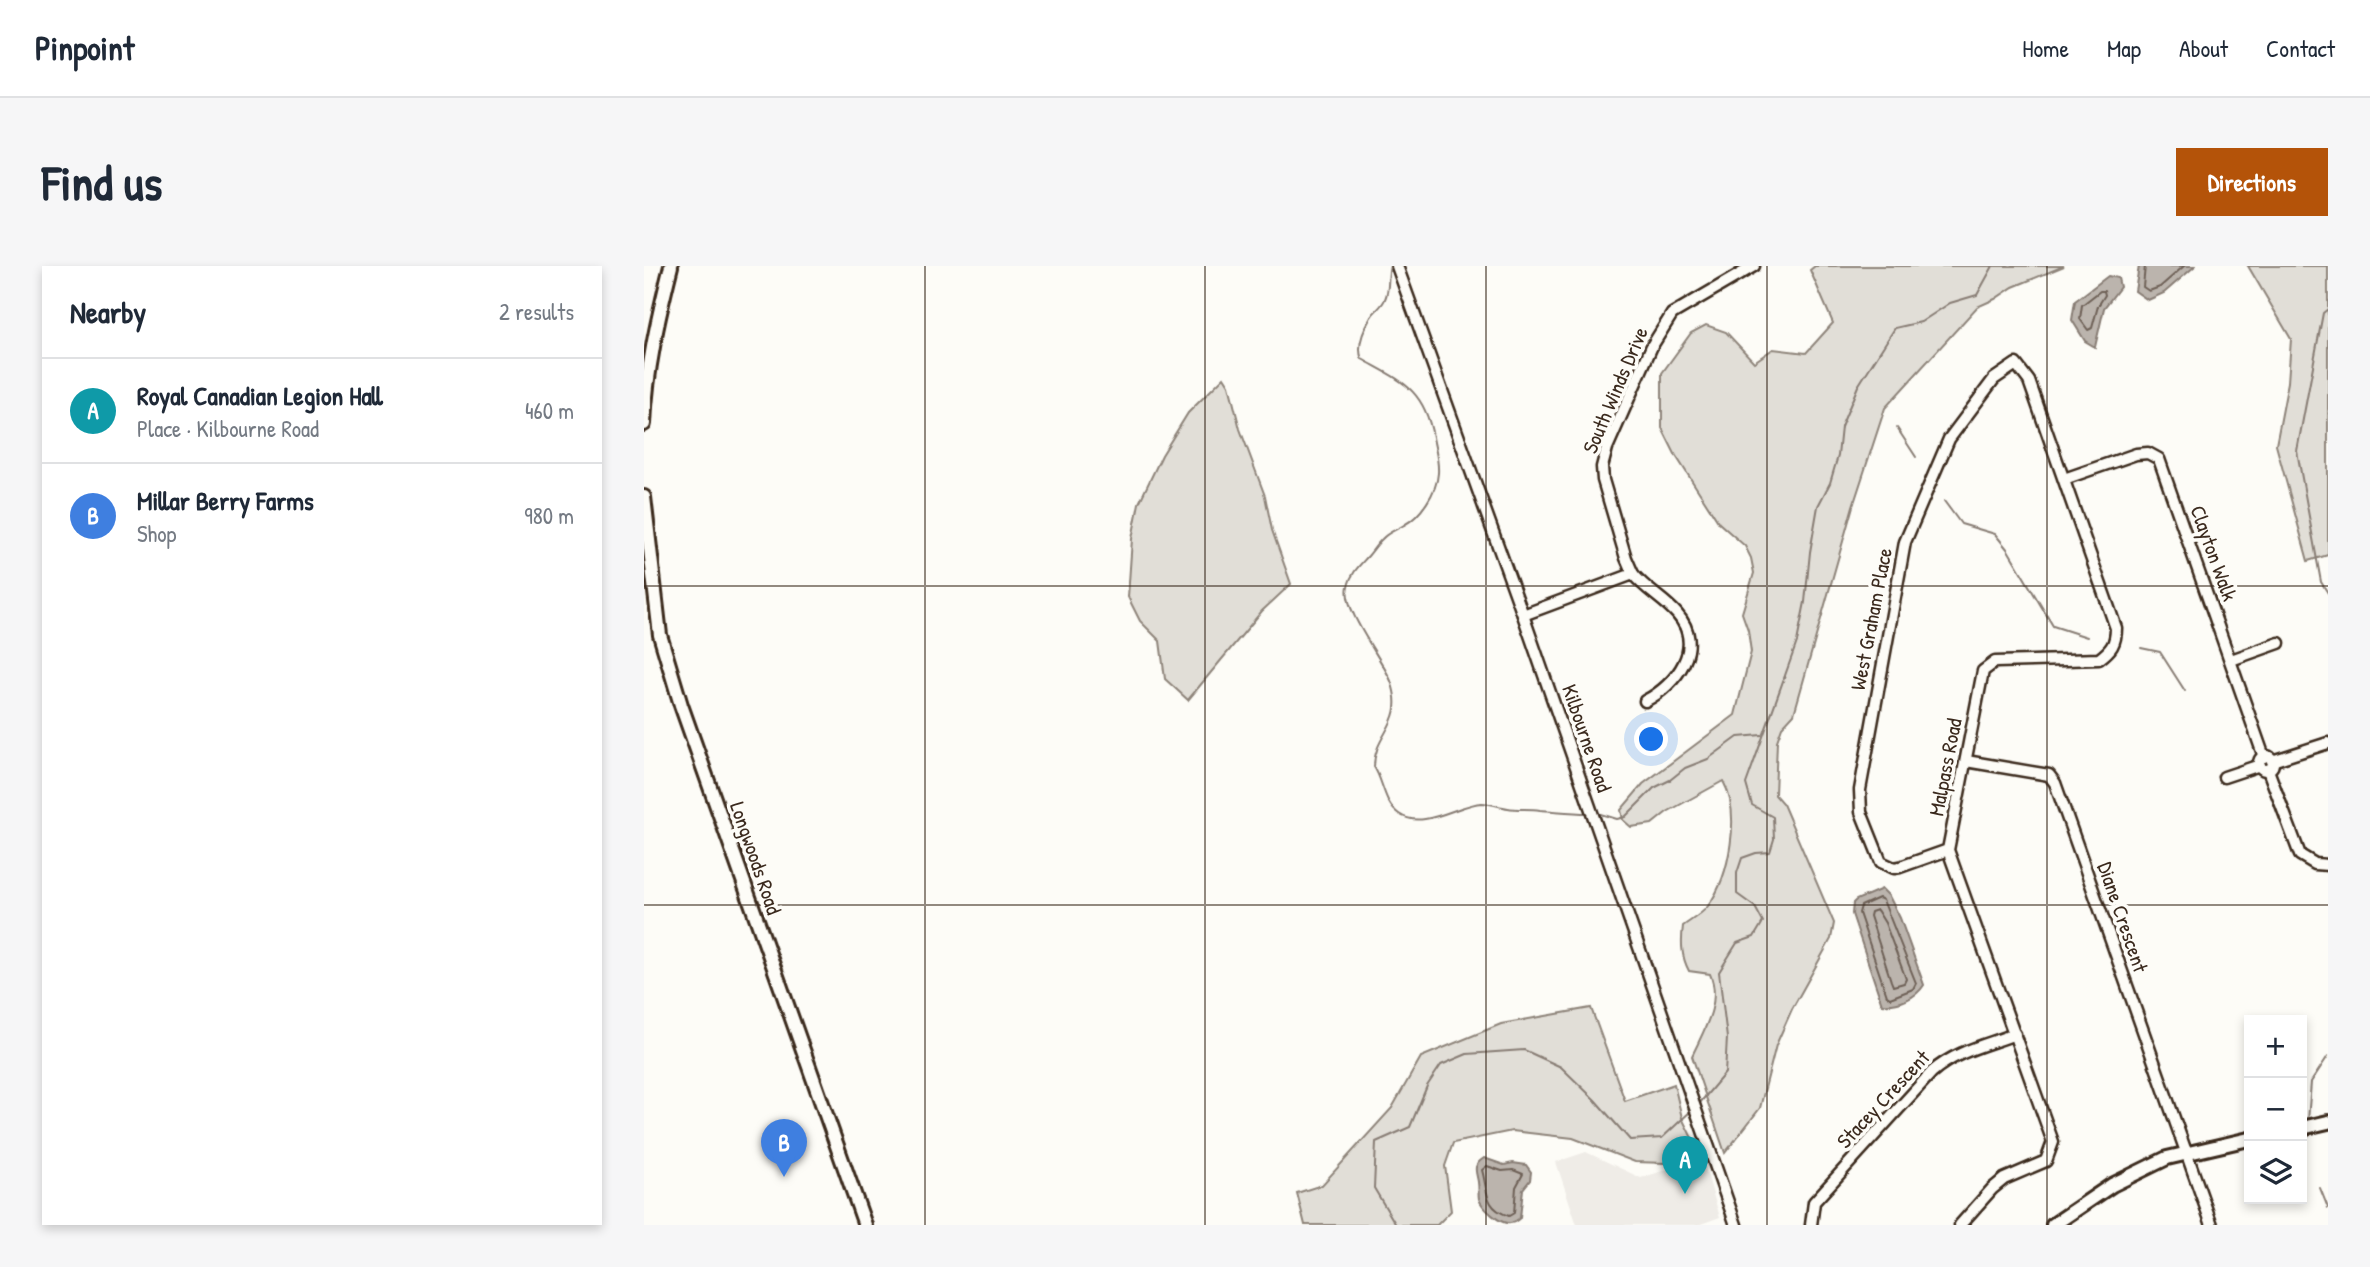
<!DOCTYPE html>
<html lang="en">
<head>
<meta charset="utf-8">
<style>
  :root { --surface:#fff; --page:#f6f6f7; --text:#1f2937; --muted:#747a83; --line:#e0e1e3; --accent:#b45309 }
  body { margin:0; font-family:"Patrick Hand",sans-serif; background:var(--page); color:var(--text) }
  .controls { position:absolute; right:21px; bottom:21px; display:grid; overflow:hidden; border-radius:0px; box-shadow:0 4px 10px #0003 }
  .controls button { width:63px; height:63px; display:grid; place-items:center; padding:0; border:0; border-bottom:2px solid var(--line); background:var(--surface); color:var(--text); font:35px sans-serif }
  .you { position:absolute; left:1008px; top:474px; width:24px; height:24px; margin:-18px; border:5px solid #fff; border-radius:50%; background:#1a73e8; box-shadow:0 0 0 10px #1a73e833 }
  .badge { display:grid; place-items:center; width:46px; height:46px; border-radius:50%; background:var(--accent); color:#fff; font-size:23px; font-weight:700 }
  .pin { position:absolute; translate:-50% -58px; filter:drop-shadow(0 2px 4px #0008) }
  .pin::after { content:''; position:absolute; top:37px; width:24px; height:21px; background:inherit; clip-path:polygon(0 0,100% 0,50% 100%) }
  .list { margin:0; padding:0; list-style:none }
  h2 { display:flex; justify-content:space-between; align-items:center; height:91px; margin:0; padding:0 28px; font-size:30px }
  h2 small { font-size:23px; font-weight:400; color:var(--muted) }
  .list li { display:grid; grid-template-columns:46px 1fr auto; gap:21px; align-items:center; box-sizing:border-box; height:105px; padding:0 28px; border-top:2px solid var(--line) }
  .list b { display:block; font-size:26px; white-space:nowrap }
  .list p { margin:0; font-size:23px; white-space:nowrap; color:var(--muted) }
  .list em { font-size:23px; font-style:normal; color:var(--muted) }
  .icon { flex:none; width:38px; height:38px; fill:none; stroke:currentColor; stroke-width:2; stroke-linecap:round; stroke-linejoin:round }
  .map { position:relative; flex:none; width:1684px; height:959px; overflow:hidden; border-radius:0px }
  header { display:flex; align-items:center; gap:42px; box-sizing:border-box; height:98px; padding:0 35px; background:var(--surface); border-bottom:2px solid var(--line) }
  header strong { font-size:33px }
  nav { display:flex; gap:38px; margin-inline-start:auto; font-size:24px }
  .intro { display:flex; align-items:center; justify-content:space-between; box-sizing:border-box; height:168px; padding:0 42px }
  h1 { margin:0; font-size:49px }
  .button { padding:18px 32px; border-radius:0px; background:var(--accent); color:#fff; font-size:24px; font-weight:700 }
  main { display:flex; gap:42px; padding:0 42px }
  aside { flex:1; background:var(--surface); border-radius:0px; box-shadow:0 4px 10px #0003 }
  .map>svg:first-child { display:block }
  .built { fill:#efece7 }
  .green { fill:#e1ded7; stroke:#8e847a; stroke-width:2 }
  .water { fill:#bbb4ad; stroke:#887d74; stroke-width:2 }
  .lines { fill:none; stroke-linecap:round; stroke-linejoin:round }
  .shore { stroke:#6e6157; stroke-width:2 }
  .stream { stroke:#887d74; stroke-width:2 }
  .minor-casing { stroke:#3b2a1e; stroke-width:15 }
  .major-casing { stroke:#3b2a1e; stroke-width:18 }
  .minor { stroke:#fdfcf7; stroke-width:10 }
  .major { stroke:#fdfcf7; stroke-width:12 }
  .grid { fill:none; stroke:#3b2a1e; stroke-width:2; stroke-opacity:0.55 }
  .labels { text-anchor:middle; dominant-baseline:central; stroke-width:7; stroke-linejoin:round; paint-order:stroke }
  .street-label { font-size:21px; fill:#3b2a1e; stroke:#fdfcf7 }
</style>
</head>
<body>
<header>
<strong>Pinpoint</strong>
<nav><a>Home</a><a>Map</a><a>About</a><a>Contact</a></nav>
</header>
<div class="intro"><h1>Find us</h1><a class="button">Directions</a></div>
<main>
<aside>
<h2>Nearby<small>2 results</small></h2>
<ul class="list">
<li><span class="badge" style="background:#0f9aa8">A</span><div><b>Royal Canadian Legion Hall</b><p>Place · Kilbourne Road</p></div><em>460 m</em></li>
<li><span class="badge" style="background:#3f7fe0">B</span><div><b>Millar Berry Farms</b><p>Shop</p></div><em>980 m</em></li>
</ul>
</aside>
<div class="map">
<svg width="1684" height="959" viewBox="0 0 1684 959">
  <rect width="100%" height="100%" fill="#fdfcf7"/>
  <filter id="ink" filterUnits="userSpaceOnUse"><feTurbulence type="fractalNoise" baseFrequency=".0143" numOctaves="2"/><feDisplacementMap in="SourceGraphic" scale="14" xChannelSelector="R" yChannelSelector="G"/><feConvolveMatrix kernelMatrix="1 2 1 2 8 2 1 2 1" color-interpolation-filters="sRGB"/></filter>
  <g filter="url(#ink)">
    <path class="built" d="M 942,886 L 997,912 L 1058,892 L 1076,951 L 1054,959 L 933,959 L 912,896 Z"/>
    <g class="green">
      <path d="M 1171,0 L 1420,0 L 1369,21 L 1351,33 L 1333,41 L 1241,142 L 1209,240 L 1150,448 L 1138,461 L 1133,475 L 1131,529 L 1139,538 L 1190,657 L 1187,673 L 1148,743 L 1132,779 L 1116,842 L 1081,887 L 1048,790 C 1060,764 1078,736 1066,708 L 1045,705 C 1037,690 1037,676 1039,660 C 1047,654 1058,648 1064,640 C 1086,610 1097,547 1079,515 L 1023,546 L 1008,558 L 987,561 L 979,554 L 977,544 L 999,518 L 1091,449 L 1107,386 L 1104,364 L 1098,347 L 1110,307 L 1107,292 L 1101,280 L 1075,257 L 1032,190 L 1018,162 L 1018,107 L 1047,67 L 1062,59 L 1082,66 L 1110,96 L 1129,83 L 1162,87 L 1189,57 L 1166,4 Z"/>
      <path d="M 1604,0 L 1684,0 L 1684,289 L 1664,295 L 1632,179 L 1644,116 L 1647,73 Z"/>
      <path d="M 580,111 L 585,119 L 596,163 L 621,230 L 628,264 L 647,318 L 618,345 L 544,434 L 521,413 L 516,375 L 496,355 L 484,331 L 488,273 L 495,237 L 518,189 L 544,147 Z"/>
      <path d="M 947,742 L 981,835 L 1030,818 L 1038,852 L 1049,874 L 1022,897 L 991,896 L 929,872 L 868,865 L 809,877 L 801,900 L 807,945 L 793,959 L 661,959 L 653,927 L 678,919 L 748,842 L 777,791 L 857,758 Z"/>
    </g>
    <g class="water">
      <path d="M 1495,0 L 1551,0 L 1520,27 L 1504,34 L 1491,25 Z"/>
      <path d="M 1464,10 L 1474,12 L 1476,21 L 1460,42 L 1451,81 L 1441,75 L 1428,54 L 1431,35 Z"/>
      <path d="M 1238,623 L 1245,630 L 1256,652 L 1280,719 C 1272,732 1254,740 1238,738 L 1208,648 L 1209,637 L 1212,634 Z"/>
      <path d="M 840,892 L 860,899 L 869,897 L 882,899 L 887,906 L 886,914 L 879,923 L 876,952 C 873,954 870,957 866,957 C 857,959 838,942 835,933 C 834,928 835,922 834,916 C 832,904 828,900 840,892 Z"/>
    </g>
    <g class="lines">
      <g class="shore">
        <path d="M 1501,0 L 1499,21 L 1505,25 L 1516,21 L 1540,0"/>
        <path d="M 1456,25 L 1460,25 L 1461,29 L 1454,40 L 1448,62 L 1444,64 L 1436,53 L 1438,39 Z"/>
        <path d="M 1235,632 L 1239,634 L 1272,717 L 1269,723 L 1246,732 L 1243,730 L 1215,647 L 1217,640 Z"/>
        <path d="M 1233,644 L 1241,657 L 1262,713 L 1260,717 L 1249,720 L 1247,715 L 1226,650 L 1227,646 Z"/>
        <path d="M 843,900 L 858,905 L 869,904 L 879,908 L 872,921 L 870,947 L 865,950 C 840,942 844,925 838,904 Z"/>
      </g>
      <g class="stream">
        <path d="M 746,0 C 743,11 746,22 741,33 C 738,41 731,44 727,51 C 720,63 712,80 718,93 C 757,115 780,122 789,171 C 791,183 795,195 794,207 C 793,226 776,251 760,259 C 752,264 744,266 738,273 C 733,278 729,284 724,290 C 716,299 707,307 704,320 C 698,343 737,391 747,415 C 763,458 730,466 730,501 C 739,514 740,538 755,548 C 779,565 814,538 838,537 C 847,537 855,541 864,542 C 874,544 885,542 896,544 C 912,545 928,547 944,547"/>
        <path d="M 1684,43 L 1679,47 L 1653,185 L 1677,316 L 1684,327"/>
        <path d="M 1253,162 L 1272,191"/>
        <path d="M 1300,235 L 1317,258 L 1351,268 L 1364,284 L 1409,360 L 1443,371"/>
        <path d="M 1497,382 L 1516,386 L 1541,425"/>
        <path d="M 953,547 L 973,553 L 981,551 L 1010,522 L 1026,514 L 1041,502 L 1064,493 L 1094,471 L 1118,469"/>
        <path d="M 1055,838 L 1081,807 L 1083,772 L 1075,706 L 1093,677 L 1110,671 L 1119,656 L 1111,641 L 1093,628 L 1093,607 L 1098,592 L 1112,587 L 1126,586 L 1130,573 L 1129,551 L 1108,539 L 1102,518 L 1153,376 L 1161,336 L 1166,286 L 1174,240 L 1186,217 L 1194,190 L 1197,161 L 1214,120 L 1251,62 L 1277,56 L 1306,37 L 1333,29 L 1349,0"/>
        <path d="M 1664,855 L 1667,816 L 1684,790"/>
        <path d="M 1661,881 L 1663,868"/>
        <path d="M 1676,922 L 1684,942"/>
        <path d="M 752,959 L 730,922 L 732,876 L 766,861 L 783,820 L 797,799 L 823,788 L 880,784 L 917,801 L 951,834 L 986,874 L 1018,872 L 1048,844"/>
      </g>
      <g class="minor-casing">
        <g id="minor">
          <path d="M 753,0 L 879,349 L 1092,959"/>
          <path d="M 1420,213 L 1492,188 L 1504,187 L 1515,193 L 1620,491"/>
          <path d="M 989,308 L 982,292 L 959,214 L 958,201 L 963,182 L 1008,80 L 1028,48 L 1110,0"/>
          <path d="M 879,349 L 989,308 C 1002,324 1020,333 1033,348 C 1062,381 1032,419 1001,435"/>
          <path d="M 1587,394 L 1635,377"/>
          <circle cx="1622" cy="497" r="7"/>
          <path d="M 1322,495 L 1405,509 L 1411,517 L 1568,959"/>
          <path d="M 1628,495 L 1684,477"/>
          <path d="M 1624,504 L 1656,589 L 1671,598 L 1684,599"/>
          <path d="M 1580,511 L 1616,499"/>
          <path d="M 1304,584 L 1256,601 L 1250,602 L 1237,596 L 1217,546 L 1216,524 L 1261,276 L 1305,173 L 1350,113 L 1372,98 L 1385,115 L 1472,362 C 1472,378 1467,384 1455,393 L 1351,396 L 1339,405 L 1304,584 L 1409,876 L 1402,895 L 1360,913 L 1348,923 L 1316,959"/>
          <path d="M 1167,959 L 1170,936 L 1288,806 C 1312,785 1342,779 1371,768"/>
        </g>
      </g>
      <g class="major-casing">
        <g id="major">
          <path d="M 0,158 C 2,105 14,52 27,0"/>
          <path d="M 0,231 L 16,369 L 37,439 L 221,959"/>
          <path d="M 1658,862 L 1684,856"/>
          <path d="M 1409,959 L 1468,919 L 1523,892 L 1605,873"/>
        </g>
      </g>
      <use href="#minor" class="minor"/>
      <use href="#major" class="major"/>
    </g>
  </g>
  <path class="grid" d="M 281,0 L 281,959M 561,0 L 561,959M 842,0 L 842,959M 1123,0 L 1123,959M 1403,0 L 1403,959M 0,320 L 1684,320M 0,639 L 1684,639"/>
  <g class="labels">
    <g class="street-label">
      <text transform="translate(971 124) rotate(-67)">South Winds Drive</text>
      <text transform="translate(1570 287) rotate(70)">Clayton Walk</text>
      <text transform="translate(1227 353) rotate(-79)">West Graham Place</text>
      <text transform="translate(943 472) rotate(71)">Kilbourne Road</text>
      <text transform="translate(1301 501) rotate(-79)">Malpass Road</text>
      <text transform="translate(112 592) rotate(71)">Longwoods Road</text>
      <text transform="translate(1479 651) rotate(71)">Diane Crescent</text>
      <text transform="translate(1239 833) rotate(-47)">Stacey Crescent</text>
    </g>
  </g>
</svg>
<div class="controls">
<button>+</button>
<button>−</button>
<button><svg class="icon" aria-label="layers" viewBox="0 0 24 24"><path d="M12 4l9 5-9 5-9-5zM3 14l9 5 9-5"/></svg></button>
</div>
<div class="you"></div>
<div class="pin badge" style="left:1041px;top:928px;background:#0f9aa8">A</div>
<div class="pin badge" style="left:140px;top:911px;background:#3f7fe0">B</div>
</div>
</main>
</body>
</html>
